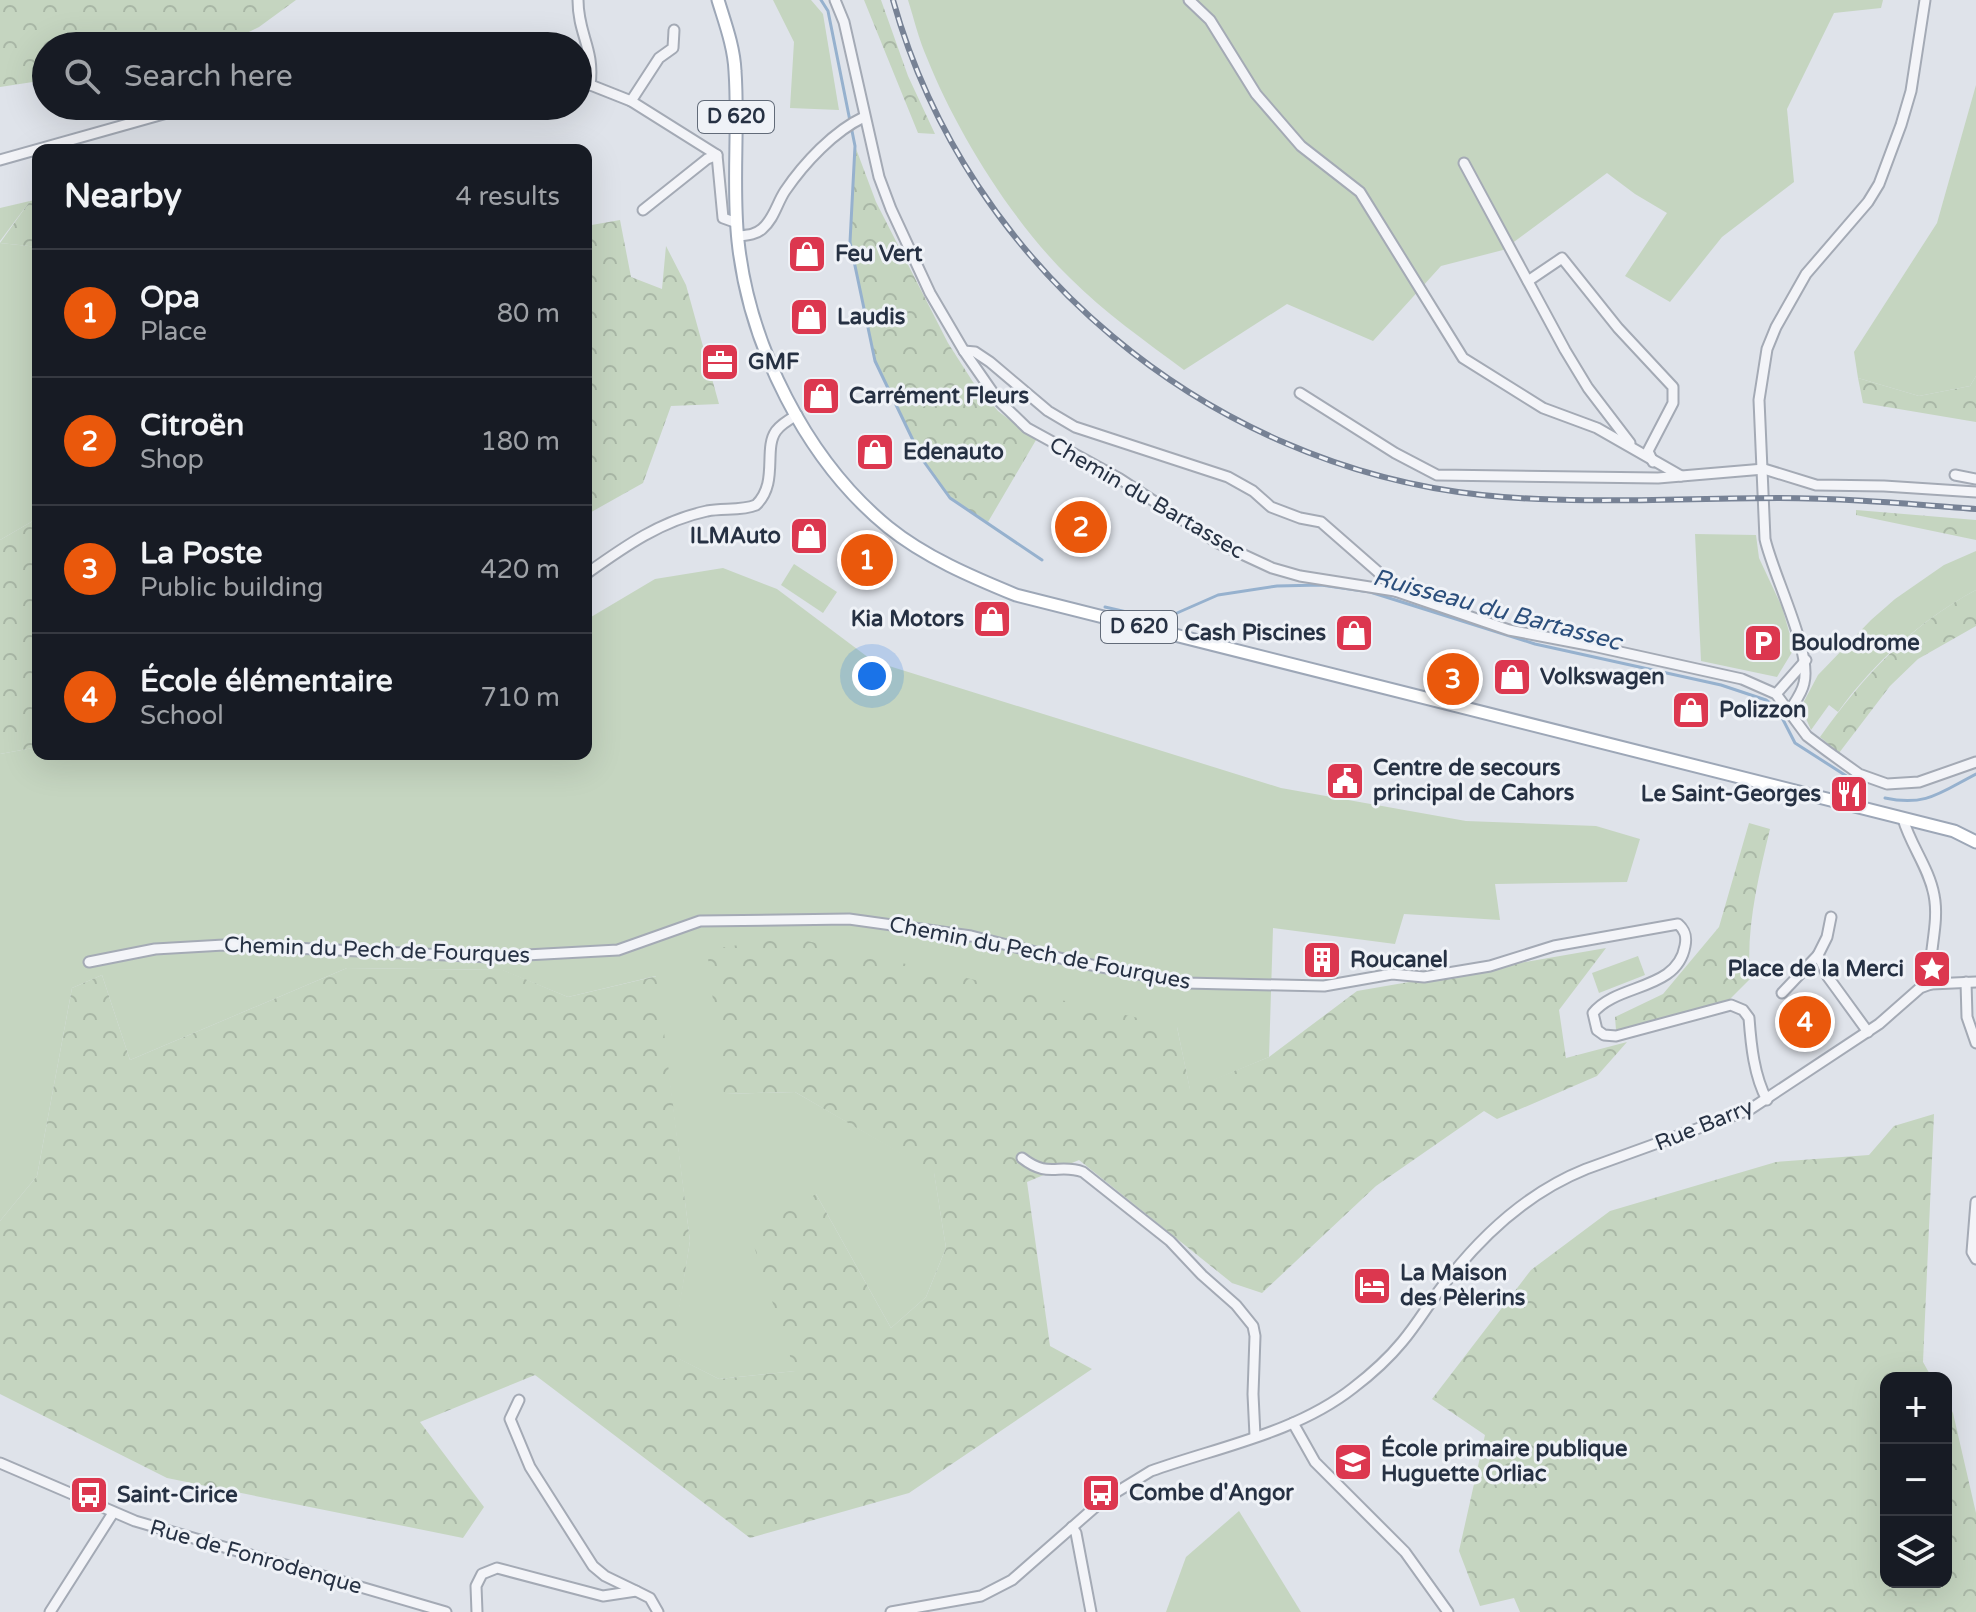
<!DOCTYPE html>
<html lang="en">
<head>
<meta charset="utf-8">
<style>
  :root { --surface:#171b24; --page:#20242c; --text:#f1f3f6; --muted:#9ea1a6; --line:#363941; --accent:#ea580c }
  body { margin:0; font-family:"Varela Round",sans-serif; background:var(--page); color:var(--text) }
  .controls { position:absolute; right:24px; bottom:24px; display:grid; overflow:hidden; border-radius:16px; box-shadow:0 8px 32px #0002 }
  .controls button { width:72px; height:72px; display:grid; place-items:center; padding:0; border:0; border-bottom:2px solid var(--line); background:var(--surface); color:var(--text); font:40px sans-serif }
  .you { position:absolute; left:872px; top:676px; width:28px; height:28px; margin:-20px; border:6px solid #fff; border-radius:50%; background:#1a73e8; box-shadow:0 0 0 12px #1a73e833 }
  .badge { display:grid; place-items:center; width:52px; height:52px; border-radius:50%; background:var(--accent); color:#fff; font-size:26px; font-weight:700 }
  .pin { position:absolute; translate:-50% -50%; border:4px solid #fff; box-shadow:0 2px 8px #0006 }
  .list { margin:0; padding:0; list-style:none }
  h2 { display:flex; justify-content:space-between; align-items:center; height:104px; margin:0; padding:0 32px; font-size:34px }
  h2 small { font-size:26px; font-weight:400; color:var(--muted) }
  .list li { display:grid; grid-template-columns:52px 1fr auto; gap:24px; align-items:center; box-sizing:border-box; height:128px; padding:0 32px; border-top:2px solid var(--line) }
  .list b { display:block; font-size:30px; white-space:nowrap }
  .list p { margin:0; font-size:26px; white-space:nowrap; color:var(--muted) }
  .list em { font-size:26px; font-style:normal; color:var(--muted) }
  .icon { flex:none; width:44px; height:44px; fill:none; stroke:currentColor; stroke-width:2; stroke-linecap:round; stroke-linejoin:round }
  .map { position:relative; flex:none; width:1976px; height:1612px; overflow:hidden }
  .search { position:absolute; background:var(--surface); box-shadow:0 8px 32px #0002; left:32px; top:32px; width:560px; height:88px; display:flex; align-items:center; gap:20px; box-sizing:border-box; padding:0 28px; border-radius:44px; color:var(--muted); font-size:30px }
  .panel { position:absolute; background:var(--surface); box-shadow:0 8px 32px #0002; left:32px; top:144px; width:560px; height:616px; border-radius:16px }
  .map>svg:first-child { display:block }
  .grass { fill:#c5d5c0 }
  .forest { fill:url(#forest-crowns) }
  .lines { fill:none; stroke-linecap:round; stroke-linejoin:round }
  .stream { stroke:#96b1ce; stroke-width:3 }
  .minor-casing { stroke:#a4aab5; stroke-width:13 }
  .major-casing { stroke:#9da7b7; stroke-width:15 }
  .minor { stroke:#f3f4f8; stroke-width:9 }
  .major { stroke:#fff; stroke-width:11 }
  .rail-casing { stroke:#778295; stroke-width:6 }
  .rail { stroke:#eff2f7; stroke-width:3; stroke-dasharray:9; stroke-linecap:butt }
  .labels { text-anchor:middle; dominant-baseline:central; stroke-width:6; stroke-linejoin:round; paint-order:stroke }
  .shield { fill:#eff2f7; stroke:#626b79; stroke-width:2 }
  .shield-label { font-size:20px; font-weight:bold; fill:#263143 }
  .poi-label { font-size:22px; font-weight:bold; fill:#263143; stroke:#eff2f7; text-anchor:start }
  .street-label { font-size:22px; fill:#263143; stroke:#eff2f7 }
  .water-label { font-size:24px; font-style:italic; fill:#2c4f7c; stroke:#eff2f7 }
</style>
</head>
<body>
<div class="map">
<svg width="1976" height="1612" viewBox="0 0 1976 1612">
  <defs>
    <pattern id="forest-crowns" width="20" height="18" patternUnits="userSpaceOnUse" patternTransform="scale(2)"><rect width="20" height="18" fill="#c5d5c0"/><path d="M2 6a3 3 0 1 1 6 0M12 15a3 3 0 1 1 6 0" fill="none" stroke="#a9b7a6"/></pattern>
  </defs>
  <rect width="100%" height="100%" fill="#dfe3ea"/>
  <g class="grass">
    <path d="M 773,0 L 811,0 L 823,14 L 839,110 L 790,108 L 794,42 Z"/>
    <path d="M 908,0 L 1883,0 L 1881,8 L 1834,13 L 1787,109 L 1794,182 L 1722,237 L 1670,302 L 1625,276 L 1667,213 L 1635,194 L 1607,173 L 1503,250 L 1441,266 L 1373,341 L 1287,304 L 1184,370 C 1145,341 1104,312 1070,278 C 1013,223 956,131 927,58 C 919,40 914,19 908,0 Z"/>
    <path d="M 1976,85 L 1976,376 L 1970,386 L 1919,396 L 1858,378 L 1854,352 L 1937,223 Z"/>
    <path d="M 30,201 L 0,241 L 0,208 Z"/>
    <path d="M 0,243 L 38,247 L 38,518 L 0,540 Z"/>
    <path d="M 1695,534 L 1756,535 L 1759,558 L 1782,607 L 1794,649 L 1777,677 L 1701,661 Z"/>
    <path d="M 1976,551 L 1976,590 C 1922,619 1874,662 1838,712 L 1829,705 L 1811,730 L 1801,707 L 1818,675 L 1871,620 L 1895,599 L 1944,565 Z"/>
    <path d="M 794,564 L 837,592 L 823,613 L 781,585 Z"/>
    <path d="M 723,568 L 777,589 L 873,661 L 1281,788 L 1466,821 L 1596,826 L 1640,839 L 1627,882 L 1495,884 L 1500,920 L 1404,914 L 1395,944 L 1273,928 L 1269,1057 L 1190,1090 L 1177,1027 L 724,1094 L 795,1092 L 934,1172 L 946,1248 L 926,1297 L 891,1328 L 816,1194 L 796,1371 L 719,1379 L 671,1355 L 690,1241 L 656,976 L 568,997 L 502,970 L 347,968 L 130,1060 L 102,975 L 72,988 L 37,1176 L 0,1221 L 0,754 L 38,747 L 38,754 L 586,754 L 586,620 L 655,579 Z"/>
    <path d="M 1638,956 L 1645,975 L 1599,993 L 1592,973 Z"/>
    <path d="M 1239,1511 L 1301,1612 L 1166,1612 L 1186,1557 Z"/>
  </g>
  <g class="forest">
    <path d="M 0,0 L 296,0 L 259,27 L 220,46 L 46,46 L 46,80 L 0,87 Z"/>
    <path d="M 864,0 L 881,0 L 908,76 L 935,134 L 918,133 Z"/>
    <path d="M 855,146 L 876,202 L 948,343 L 973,382 L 998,411 L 1036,440 L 988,522 L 950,498 L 942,489 L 922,459 L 875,361 L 850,242 Z"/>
    <path d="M 38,199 L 38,247 L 0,243 L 30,201 Z"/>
    <path d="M 620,220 L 631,277 L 662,289 L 666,246 L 686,285 L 719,404 L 671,406 L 643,483 L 586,515 L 586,226 Z"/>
    <path d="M 1976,376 L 1976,422 L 1863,403 L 1858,378 L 1919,396 L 1970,386 Z"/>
    <path d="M 1856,510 L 1976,520 L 1976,540 L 1856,515 Z"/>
    <path d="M 38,518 L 38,747 L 0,754 L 0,540 Z"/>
    <path d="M 1976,590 L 1976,626 L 1918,659 L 1890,686 L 1839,753 L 1820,737 C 1862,678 1911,624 1976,590 Z"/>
    <path d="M 1749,823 L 1770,829 C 1758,879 1746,927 1750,979 L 1724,1005 L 1616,1030 L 1615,1017 L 1663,994 L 1719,927 Z"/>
    <path d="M 790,937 L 1177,1027 L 1190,1089 L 1269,1057 L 1357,991 L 1606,948 L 1559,1010 L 1566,1058 L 1627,1042 L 1597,1076 L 1497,1119 L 1484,1111 L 1376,1186 L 1262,1293 L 1232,1283 L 1079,1160 L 1027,1182 L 1050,1346 L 1092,1369 L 909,1493 L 750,1538 L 535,1375 L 420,1422 L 484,1507 L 463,1538 L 167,1478 L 0,1394 L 0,1221 L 37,1176 L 72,988 L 102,975 L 130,1060 L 347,968 L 503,970 L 568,997 L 657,976 L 690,1241 L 672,1355 L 719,1379 L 795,1371 L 750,1234 L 816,1194 L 891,1328 L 926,1297 L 946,1248 L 934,1173 L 795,1092 L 724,1094 L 707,950 Z"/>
    <path d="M 1934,1114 L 1923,1362 L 1932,1378 L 1886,1378 L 1886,1582 L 1946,1582 L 1946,1401 L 1953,1413 L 1976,1513 L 1976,1612 L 1520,1612 L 1514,1598 L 1480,1606 L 1459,1551 L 1485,1435 L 1432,1399 L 1531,1270 L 1610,1211 L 1776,1162 L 1869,1155 L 1894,1126 Z"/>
  </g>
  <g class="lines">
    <g class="stream">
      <path d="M 821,0 L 828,11 L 855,146 L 850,242 L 875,361 L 922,459 L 950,498 L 1042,560"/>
      <path d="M 1105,607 L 1161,620 L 1218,595 L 1277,586 L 1321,585 L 1370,592 L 1535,644 L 1721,685 L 1766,700 L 1777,708 L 1795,743 L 1848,777"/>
      <path d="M 1885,798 C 1926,807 1941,792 1976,774"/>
    </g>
    <g class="minor-casing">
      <g id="minor">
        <path d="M 578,0 C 578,35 595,49 590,85"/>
        <path d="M 835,0 L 844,22 L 879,177 L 891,209 L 930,293 L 964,351 L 998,400 L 1027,428 L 1120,479 L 1218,543 L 1272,568 L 1300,576 L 1395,591 L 1509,630 L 1593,646 L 1742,679 L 1776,694 L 1807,736 L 1827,751 L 1859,774 L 1887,784 L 1919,782 L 1976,762"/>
        <path d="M 1189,0 L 1210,20 L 1256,94 L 1301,146 L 1360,192 L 1463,358 L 1543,408 L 1597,428 L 1681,476"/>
        <path d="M 578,80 L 631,101 L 717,155 L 723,218 L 737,223"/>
        <path d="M 631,101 L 659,58 L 673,48 L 674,30"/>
        <path d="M 0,160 L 167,113 L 210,106"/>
        <path d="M 1464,163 L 1565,350 L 1588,388 L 1630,443"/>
        <path d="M 643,210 L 707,159 L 717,155"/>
        <path d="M 738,236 C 747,235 755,235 762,229 C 774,219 777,203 785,191 C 804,163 834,131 864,117"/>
        <path d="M 1528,281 L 1562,258 L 1618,328 L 1673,387 L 1673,403 L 1648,451 L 1653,462"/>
        <path d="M 964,351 L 975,352 L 990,362 L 1048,411 L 1075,427 L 1228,477 L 1253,491 L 1271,507 L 1300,518 L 1321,522 L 1377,571 L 1395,591"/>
        <path d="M 1300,393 L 1395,453 L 1437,475 L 1658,478 L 1764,469 L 1816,485 L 1884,486 L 1976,492"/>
        <path d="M 1955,475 L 1976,479"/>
        <path d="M 586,574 C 624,547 660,521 707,511 C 723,508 742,511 756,505 C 779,483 763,449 776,431 C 781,424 790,419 797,415"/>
        <path d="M 1776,694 L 1806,660"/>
        <path d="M 1790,710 C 1795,702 1802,693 1804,683 C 1812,651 1773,575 1765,539 L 1759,400 L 1767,349 L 1776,327 L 1806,274 L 1868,202 L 1879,184 L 1901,125 L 1911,91 L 1925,0"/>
        <path d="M 1903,819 C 1911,846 1929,868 1934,895 C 1940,925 1927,955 1931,984"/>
        <path d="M 1831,917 L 1827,937 L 1818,955 L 1828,977 L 1868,1032"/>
        <path d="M 89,962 L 155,949 L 224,945 L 490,957 L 618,950 L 700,921 L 849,919 L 971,936 L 1076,962 L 1185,983 L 1324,986 L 1392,974 L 1424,977 L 1490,966 L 1554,946 L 1678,924 C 1685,930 1687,936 1685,946 C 1677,991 1617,983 1593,1013 L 1597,1030 L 1604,1035 L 1616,1036 L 1731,1005 L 1743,1010 L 1749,1018 C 1751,1045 1754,1076 1767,1100"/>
        <path d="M 1966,982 L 1967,1017 L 1976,1043"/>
        <path d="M 1782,993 L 1818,955"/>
        <path d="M 1022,1158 C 1049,1179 1058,1163 1083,1172 L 1170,1241 L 1202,1275 L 1236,1305 L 1253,1326 L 1255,1336 L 1253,1394 L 1255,1436"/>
        <path d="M 1976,1202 L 1972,1252 L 1976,1259"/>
        <path d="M 519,1400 L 510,1419 L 530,1467 L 593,1566 L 605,1576 L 636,1591"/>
        <path d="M 1293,1423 L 1315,1462 L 1405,1552 L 1448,1612"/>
        <path d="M 0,1463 L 135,1521 L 446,1612"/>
        <path d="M 1072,1527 L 1076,1533 L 1091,1612"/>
        <path d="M 50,1612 L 113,1513"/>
        <path d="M 477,1612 L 476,1586 L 482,1574 L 497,1568 L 603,1596 L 636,1591 L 650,1598 L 658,1612"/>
        <path d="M 891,1612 L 981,1596 L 1012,1580 L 1102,1501 L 1151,1471 C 1218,1447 1296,1433 1353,1388 C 1370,1375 1388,1359 1402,1342 C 1419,1322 1432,1298 1449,1278 C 1486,1231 1531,1191 1586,1169 L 1749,1110 L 1879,1024 L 1920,988 L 1931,984 L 1976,982"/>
      </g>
    </g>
    <g class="major-casing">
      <path id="major" d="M 718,0 C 725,23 734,47 735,71 C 739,128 732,185 738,241 C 749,345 806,460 888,527 C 925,557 972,577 1016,595 L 1954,831 L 1976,842"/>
    </g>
    <use href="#minor" class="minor"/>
    <use href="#major" class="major"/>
    <g class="rail-casing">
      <path id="rail" d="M 893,0 C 967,266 1208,466 1482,495 C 1580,505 1680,498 1779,498 C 1845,498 1910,504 1976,509"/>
    </g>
    <use href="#rail" class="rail"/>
  </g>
  <defs>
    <g id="shop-square" transform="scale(2)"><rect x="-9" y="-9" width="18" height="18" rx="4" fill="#dc374f" stroke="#eff2f7"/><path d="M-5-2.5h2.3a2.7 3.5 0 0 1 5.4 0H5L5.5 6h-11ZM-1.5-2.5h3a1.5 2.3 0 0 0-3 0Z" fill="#fff"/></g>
    <g id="office-square" transform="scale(2)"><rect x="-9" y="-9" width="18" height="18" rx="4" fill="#dc374f" stroke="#eff2f7"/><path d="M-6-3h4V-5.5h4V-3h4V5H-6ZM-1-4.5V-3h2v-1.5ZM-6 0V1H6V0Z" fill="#fff"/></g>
    <g id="parking-square" transform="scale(2)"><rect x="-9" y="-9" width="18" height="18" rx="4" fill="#dc374f" stroke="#eff2f7"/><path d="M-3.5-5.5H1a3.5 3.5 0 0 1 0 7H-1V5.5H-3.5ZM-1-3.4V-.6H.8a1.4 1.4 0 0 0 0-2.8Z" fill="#fff"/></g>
    <g id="civic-square" transform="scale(2)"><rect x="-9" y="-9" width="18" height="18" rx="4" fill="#dc374f" stroke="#eff2f7"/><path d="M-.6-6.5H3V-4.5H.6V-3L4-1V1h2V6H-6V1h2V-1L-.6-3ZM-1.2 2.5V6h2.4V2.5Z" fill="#fff"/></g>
    <g id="restaurant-square" transform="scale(2)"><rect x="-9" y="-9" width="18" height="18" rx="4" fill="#dc374f" stroke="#eff2f7"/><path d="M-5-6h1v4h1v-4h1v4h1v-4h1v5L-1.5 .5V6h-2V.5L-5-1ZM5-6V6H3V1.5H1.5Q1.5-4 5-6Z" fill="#fff"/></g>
    <g id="building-square" transform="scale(2)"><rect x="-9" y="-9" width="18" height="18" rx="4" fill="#dc374f" stroke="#eff2f7"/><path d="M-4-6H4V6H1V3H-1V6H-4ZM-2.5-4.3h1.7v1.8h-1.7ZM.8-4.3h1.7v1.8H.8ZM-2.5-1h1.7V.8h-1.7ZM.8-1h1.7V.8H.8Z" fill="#fff"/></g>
    <g id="sight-square" transform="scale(2)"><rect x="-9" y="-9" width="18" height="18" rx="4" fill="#dc374f" stroke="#eff2f7"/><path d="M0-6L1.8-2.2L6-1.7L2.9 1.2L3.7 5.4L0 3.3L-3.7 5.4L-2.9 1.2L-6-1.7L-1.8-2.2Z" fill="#fff"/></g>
    <g id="hotel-square" transform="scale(2)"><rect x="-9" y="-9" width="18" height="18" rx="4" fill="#dc374f" stroke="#eff2f7"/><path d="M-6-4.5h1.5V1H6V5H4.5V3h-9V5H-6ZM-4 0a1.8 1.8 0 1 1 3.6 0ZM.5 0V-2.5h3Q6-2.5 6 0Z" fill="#fff"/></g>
    <g id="school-square" transform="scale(2)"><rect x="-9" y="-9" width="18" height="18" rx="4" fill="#dc374f" stroke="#eff2f7"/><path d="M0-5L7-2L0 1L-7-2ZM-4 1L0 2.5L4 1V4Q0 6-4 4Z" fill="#fff"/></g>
    <g id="bus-square" transform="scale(2)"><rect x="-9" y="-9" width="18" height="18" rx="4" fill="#dc374f" stroke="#eff2f7"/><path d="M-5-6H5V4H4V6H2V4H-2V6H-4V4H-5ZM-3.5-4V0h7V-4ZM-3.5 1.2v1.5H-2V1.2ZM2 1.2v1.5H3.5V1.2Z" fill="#fff"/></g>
  </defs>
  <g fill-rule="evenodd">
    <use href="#shop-square" x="807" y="254"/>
    <use href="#shop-square" x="809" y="317"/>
    <use href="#office-square" x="720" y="362"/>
    <use href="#shop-square" x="821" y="396"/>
    <use href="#shop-square" x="875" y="452"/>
    <use href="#shop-square" x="809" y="536"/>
    <use href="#shop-square" x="992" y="619"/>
    <use href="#shop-square" x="1354" y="633"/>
    <use href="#parking-square" x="1763" y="643"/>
    <use href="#shop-square" x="1512" y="677"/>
    <use href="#shop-square" x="1691" y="710"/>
    <use href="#civic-square" x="1345" y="781"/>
    <use href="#restaurant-square" x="1849" y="794"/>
    <use href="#building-square" x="1322" y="960"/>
    <use href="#sight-square" x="1932" y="969"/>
    <use href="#hotel-square" x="1372" y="1286"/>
    <use href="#school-square" x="1353" y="1462"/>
    <use href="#bus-square" x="1101" y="1493"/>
    <use href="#bus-square" x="89" y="1495"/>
  </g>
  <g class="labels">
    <g class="shield">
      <rect x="698" y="101" width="76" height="32" rx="6"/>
      <rect x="1101" y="611" width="76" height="32" rx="6"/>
    </g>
    <g class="shield-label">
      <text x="736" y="117">D 620</text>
      <text x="1139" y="627">D 620</text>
    </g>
    <g class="poi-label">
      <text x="835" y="254">Feu Vert</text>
      <text x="837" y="317">Laudis</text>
      <text x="748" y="362">GMF</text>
      <text x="849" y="396">Carrément Fleurs</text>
      <text x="903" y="452">Edenauto</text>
      <text x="781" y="536" text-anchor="end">ILMAuto</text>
      <text x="964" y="619" text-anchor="end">Kia Motors</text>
      <text x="1326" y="633" text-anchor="end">Cash Piscines</text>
      <text x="1791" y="643">Boulodrome</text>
      <text x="1540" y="677">Volkswagen</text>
      <text x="1719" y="710">Polizzon</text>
      <text x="1373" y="768">Centre de secours<tspan x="1373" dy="25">principal de Cahors</tspan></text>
      <text x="1821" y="794" text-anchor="end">Le Saint-Georges</text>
      <text x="1350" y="960">Roucanel</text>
      <text x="1904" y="969" text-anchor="end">Place de la Merci</text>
      <text x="1400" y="1273">La Maison<tspan x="1400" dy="25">des Pèlerins</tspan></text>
      <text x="1381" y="1449">École primaire publique<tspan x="1381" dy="25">Huguette Orliac</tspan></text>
      <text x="1129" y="1493">Combe d'Angor</text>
      <text x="117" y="1495">Saint-Cirice</text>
    </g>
    <g class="street-label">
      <text transform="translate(1147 498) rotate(30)">Chemin du Bartassec</text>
      <text transform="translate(377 950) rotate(2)">Chemin du Pech de Fourques</text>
      <text transform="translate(1040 953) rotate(11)">Chemin du Pech de Fourques</text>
      <text transform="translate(1704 1125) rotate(-22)">Rue Barry</text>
      <text transform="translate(256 1557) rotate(16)">Rue de Fonrodenque</text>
    </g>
    <g class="water-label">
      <text transform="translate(1497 610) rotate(15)">Ruisseau du Bartassec</text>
    </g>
  </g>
</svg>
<div class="controls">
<button>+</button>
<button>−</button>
<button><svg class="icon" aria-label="layers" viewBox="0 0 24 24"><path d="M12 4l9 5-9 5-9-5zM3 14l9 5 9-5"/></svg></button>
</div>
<div class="you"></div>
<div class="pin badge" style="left:867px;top:560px">1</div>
<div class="pin badge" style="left:1081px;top:527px">2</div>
<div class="pin badge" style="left:1453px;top:679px">3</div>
<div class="pin badge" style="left:1805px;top:1022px">4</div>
<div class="search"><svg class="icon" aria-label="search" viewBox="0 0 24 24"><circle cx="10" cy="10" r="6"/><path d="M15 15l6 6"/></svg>Search here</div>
<section class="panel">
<h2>Nearby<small>4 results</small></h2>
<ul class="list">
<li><span class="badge">1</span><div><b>Opa</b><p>Place</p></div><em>80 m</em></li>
<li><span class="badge">2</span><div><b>Citroën</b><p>Shop</p></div><em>180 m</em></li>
<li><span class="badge">3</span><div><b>La Poste</b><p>Public building</p></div><em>420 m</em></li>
<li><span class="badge">4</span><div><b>École élémentaire</b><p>School</p></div><em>710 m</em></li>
</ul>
</section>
</div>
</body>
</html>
